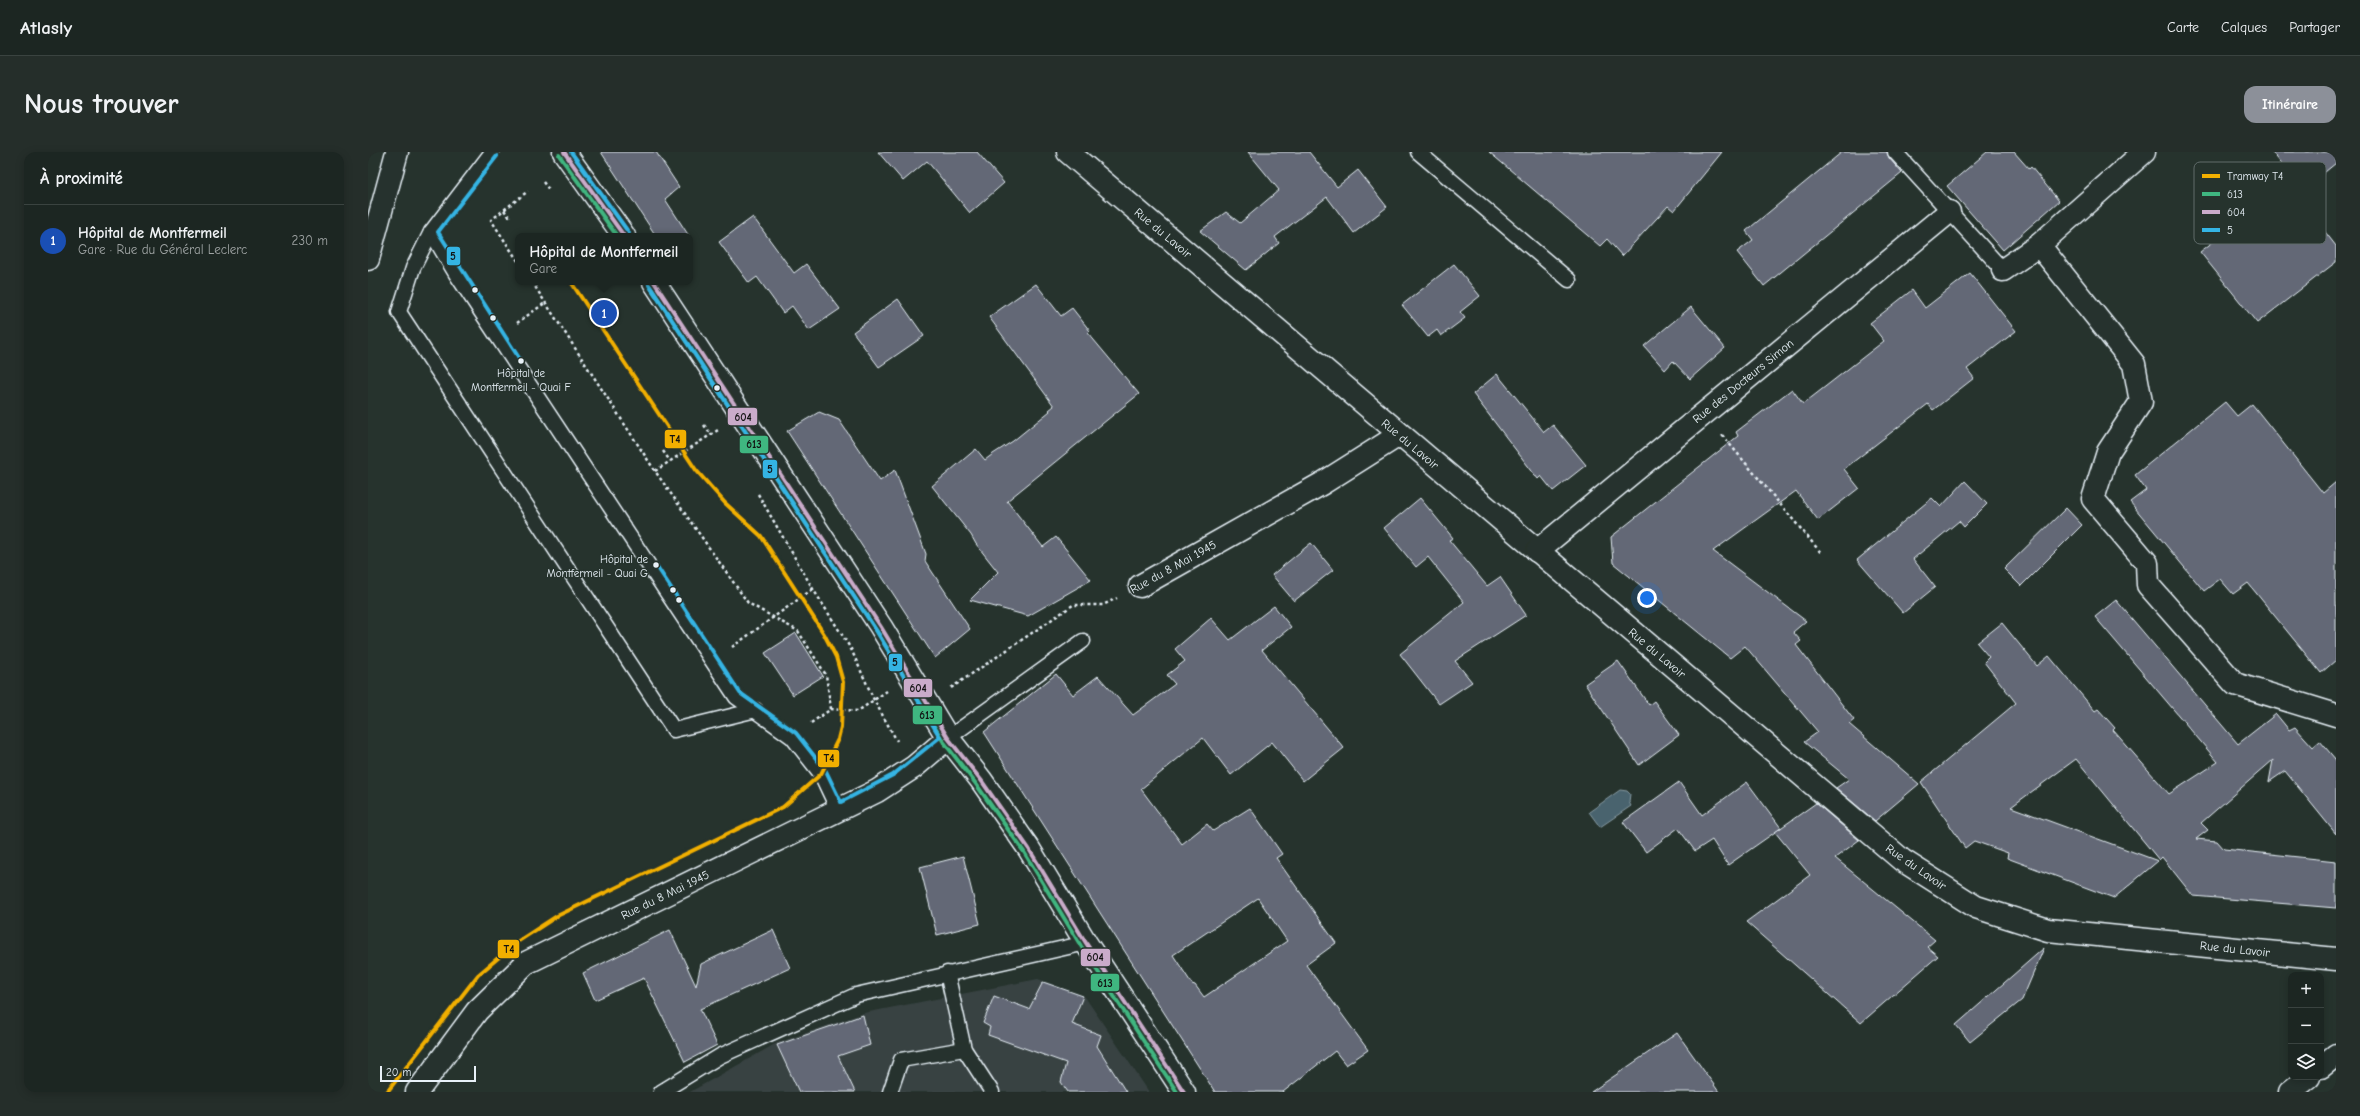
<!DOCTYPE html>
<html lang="fr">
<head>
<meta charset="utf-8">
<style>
  :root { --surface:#1c2622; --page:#252e2a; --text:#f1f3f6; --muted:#a0a5a5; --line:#3a4340; --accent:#8c9099 }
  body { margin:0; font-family:"Comic Neue",sans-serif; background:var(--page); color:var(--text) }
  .controls { position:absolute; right:12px; bottom:12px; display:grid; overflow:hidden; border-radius:8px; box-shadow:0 2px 10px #0003 }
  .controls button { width:36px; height:36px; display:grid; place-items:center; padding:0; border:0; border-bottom:1px solid var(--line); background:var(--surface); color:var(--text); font:20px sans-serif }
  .scale { position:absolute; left:12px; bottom:10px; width:96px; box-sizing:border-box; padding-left:4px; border:2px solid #e8f1f8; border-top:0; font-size:11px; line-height:14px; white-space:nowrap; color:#e8f1f8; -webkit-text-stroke:3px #26332d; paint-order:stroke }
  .you { position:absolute; left:1279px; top:446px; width:14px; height:14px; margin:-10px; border:3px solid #fff; border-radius:50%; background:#1a73e8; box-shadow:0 0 0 6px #1a73e833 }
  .badge { display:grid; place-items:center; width:26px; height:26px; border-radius:50%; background:var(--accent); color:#fff; font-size:13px; font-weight:700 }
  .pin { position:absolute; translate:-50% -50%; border:2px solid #fff; box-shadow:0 1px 4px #0006 }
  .popup { position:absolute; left:147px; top:81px; width:178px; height:52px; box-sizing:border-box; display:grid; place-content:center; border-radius:8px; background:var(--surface); filter:drop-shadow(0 1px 3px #0005); font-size:13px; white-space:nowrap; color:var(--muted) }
  .popup b { font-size:15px; color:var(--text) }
  .popup::after { content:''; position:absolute; left:50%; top:100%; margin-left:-8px; border:8px solid transparent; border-top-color:var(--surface) }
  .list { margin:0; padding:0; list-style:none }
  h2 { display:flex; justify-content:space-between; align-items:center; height:52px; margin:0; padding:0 16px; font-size:17px }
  h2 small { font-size:13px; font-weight:400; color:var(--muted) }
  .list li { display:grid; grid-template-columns:26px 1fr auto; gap:12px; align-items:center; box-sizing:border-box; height:72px; padding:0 16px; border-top:1px solid var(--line) }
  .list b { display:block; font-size:15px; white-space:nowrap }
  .list p { margin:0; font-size:13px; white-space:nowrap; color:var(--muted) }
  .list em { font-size:13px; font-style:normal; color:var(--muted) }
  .icon { flex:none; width:22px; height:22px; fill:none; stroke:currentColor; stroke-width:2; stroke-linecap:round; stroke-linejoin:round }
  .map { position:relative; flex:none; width:1968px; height:940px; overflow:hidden; border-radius:12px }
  header { display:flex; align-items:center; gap:24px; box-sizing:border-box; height:56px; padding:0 20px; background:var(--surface); border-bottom:1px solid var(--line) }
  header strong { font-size:19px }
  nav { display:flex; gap:22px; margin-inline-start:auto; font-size:14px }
  .intro { display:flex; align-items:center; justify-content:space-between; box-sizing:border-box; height:96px; padding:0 24px }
  h1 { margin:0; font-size:28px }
  .button { padding:10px 18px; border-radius:12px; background:var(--accent); color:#fff; font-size:14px; font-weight:700 }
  main { display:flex; gap:24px; padding:0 24px }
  aside { flex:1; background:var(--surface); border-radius:12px; box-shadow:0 2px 10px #0003 }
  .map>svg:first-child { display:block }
  .built { fill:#394343 }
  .water { fill:#49646e; stroke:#899ca5 }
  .building { fill:#646876; stroke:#e8f1f8; fill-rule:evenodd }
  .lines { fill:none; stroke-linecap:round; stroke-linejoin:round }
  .service-casing { stroke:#e8f1f8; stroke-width:17 }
  .minor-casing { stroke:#e8f1f8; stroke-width:25 }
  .tertiary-casing { stroke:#e8f1f8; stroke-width:25 }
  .path { stroke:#e8f1f8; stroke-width:2.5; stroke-dasharray:3 3; stroke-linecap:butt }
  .service { stroke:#26332d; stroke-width:14 }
  .minor { stroke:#26332d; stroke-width:22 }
  .tertiary { stroke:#26332d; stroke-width:22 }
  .bus-1-casing { stroke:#26332d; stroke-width:7 }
  .bus-2-casing { stroke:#26332d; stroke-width:7 }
  .bus-3-casing { stroke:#26332d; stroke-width:7 }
  .bus-1 { stroke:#caabca; stroke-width:4 }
  .bus-2 { stroke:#3fb680; stroke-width:4 }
  .bus-3 { stroke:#34b4e4; stroke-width:4 }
  .tram-1-casing { stroke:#26332d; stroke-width:7 }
  .tram-1 { stroke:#f2af00; stroke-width:4 }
  .bus-dot { fill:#e8f1f8; stroke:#26332d; stroke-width:1.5 }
  .labels { text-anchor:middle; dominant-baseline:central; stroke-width:3; stroke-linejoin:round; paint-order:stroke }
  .bus-label { font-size:11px; fill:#e8f1f8; stroke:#26332d }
  .street-label { font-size:12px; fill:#e8f1f8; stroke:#26332d }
  .key { fill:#26332d; stroke:#606c6a; stroke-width:1 }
  .key-label { font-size:11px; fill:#e8f1f8 }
  .line-badge { stroke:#26332d; stroke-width:1.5 }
  .pale-badge-label { font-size:11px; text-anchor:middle; font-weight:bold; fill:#111 }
</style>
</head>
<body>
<header>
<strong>Atlasly</strong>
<nav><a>Carte</a><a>Calques</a><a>Partager</a></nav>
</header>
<div class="intro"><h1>Nous trouver</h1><a class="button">Itinéraire</a></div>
<main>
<aside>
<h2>À proximité<small></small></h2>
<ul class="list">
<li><span class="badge" style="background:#1a4fb4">1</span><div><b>Hôpital de Montfermeil</b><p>Gare · Rue du Général Leclerc</p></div><em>230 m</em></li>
</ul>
</aside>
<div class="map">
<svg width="1968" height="940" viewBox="0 0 1968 940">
  <rect width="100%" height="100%" fill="#26332d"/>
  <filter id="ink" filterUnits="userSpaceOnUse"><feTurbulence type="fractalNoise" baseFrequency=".025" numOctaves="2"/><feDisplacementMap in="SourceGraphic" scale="8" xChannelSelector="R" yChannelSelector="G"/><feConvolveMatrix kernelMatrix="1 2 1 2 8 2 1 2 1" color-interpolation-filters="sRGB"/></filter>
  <g filter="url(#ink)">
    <path class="built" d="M 670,827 L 717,845 L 781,940 L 322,940 L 409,891 L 496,861 Z"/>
    <path class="water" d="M 1252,638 L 1259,639 L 1262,642 L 1261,650 L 1263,654 L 1232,675 L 1221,660 Z"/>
    <g class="building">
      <path d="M 233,0 L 288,0 L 311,35 L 297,47 L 321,84 L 288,84 Z"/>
      <path d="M 510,0 L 609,0 L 636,31 L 602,61 L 559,9 L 535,29 Z"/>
      <path d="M 880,0 L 941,0 L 969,35 L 990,18 L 1019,55 L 986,81 L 959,45 L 907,85 L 911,91 L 878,118 L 832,79 L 858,60 L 872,71 L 911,38 Z"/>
      <path d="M 1121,0 L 1354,0 L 1306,59 L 1300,54 L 1254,104 L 1239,87 L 1232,94 Z"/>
      <path d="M 1474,0 L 1519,0 L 1521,6 L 1534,21 L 1396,134 L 1369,100 L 1385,88 L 1378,79 Z"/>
      <path d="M 1619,0 L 1646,0 L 1661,17 L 1663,15 L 1691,49 L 1635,98 L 1579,34 Z"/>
      <path d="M 1904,0 L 1968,0 L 1968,11 L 1935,38 Z"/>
      <path d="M 1920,32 L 1968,94 L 1968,110 L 1889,171 L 1832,100 Z"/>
      <path d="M 385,65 L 426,121 L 438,112 L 472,157 L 441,178 L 424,154 L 415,161 L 389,125 L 381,131 L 351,90 Z"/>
      <path d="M 1086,112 L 1112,144 L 1092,160 L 1097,166 L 1073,184 L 1069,178 L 1060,185 L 1034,153 Z"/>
      <path d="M 1602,121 L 1648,179 L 1599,217 L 1606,226 L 1565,258 L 1560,252 L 1476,317 L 1491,336 L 1450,368 L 1428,339 L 1345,399 L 1438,469 L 1425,480 L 1433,489 L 1428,493 L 1486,568 L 1481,572 L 1551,632 L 1507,669 L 1468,636 L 1481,627 L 1436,590 L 1450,580 L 1377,494 L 1362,506 L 1245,411 L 1243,385 L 1370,284 L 1368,280 L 1424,237 L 1435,252 L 1516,189 L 1502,171 L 1544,138 L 1557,156 Z"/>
      <path d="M 668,132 L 693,164 L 704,156 L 722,179 L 720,181 L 771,242 L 639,349 L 675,395 L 688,385 L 723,428 L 660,464 L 602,448 L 630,420 L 608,392 L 603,383 L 564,334 L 608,297 L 617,308 L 625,302 L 645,289 L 682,259 L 681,258 L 686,254 L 621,165 Z"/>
      <path d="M 530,147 L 556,184 L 511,215 L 485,180 Z"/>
      <path d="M 1323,155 L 1357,196 L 1322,227 L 1305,209 L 1297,218 L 1276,194 Z"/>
      <path d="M 1129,222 L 1176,280 L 1185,273 L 1218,313 L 1185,339 L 1173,324 L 1170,327 L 1105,242 Z"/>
      <path d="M 1857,250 L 1869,264 L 1884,252 L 1955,341 L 1968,330 L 1968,508 L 1953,521 L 1880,431 L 1865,442 L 1852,427 L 1836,439 L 1762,350 L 1778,338 L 1767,323 Z"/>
      <path d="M 451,260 L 471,268 L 512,329 L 527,318 L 558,402 L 557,409 L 602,477 L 567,506 L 419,279 Z"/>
      <path d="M 1597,329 L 1619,352 L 1596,375 L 1591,369 L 1545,407 L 1567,435 L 1535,461 L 1489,408 L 1564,346 L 1573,355 Z"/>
      <path d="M 1052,346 L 1085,386 L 1081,388 L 1119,434 L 1132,425 L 1158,463 L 1087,509 L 1104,530 L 1071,552 L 1032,502 L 1096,450 L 1060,405 L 1048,415 L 1016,376 Z"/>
      <path d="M 1698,356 L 1714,373 L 1653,434 L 1636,417 Z"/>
      <path d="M 943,391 L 965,418 L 926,449 L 904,423 Z"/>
      <path d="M 1748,448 L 1870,592 L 1908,562 L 1921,578 L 1927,575 L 1945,595 L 1952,589 L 1968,608 L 1968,682 L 1917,619 L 1901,630 L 1905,608 L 1833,671 L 1840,678 L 1828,687 L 1849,689 L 1856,697 L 1968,709 L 1968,756 L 1825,744 L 1794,705 L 1791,708 L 1708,607 L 1643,655 L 1790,709 L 1746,746 L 1639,706 L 1640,701 L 1606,689 L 1597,696 L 1553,630 L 1648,551 L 1616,510 L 1621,505 L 1609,491 L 1634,471 L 1669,514 L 1681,504 L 1727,559 L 1730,557 L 1747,576 L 1745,578 L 1801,642 L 1850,610 L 1727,465 Z"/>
      <path d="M 906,454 L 923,475 L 894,498 L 976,596 L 935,629 L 904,590 L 863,623 L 835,586 L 773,637 L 814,692 L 839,672 L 845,679 L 882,656 L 914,702 L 908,706 L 968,791 L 938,813 L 1000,898 L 978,913 L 967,899 L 915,940 L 847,940 L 616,580 L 688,522 L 705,543 L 730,524 L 765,563 L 807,532 L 799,523 L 817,509 L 807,497 L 843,466 L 862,488 ZM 890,746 L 919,789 L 836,845 L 827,833 L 824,832 L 805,803 Z"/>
      <path d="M 428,481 L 455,524 L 425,543 L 397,501 Z"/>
      <path d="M 1250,509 L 1281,553 L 1286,549 L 1311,583 L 1271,613 L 1217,532 Z"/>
      <path d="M 1311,630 L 1334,663 L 1379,630 L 1413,676 L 1360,713 L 1344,688 L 1327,699 L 1310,676 L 1278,700 L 1255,670 Z"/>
      <path d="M 1448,651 L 1491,688 L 1467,706 L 1567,788 L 1559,795 L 1570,804 L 1493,871 L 1378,770 L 1442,723 L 1407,680 Z"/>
      <path d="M 595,704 L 612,772 L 569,783 L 552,715 Z"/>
      <path d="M 302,778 L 328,834 L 333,812 L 405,778 L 422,816 L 332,857 L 349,893 L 317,910 L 276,826 L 227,848 L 215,821 Z"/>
      <path d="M 1676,796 L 1654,848 L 1602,890 L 1588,873 Z"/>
      <path d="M 675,830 L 715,844 L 704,872 L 733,883 L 729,894 L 758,940 L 700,940 L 693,930 L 698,911 L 620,883 L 622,875 L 615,871 L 626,844 L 661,857 Z"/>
      <path d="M 495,863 L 502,893 L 470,904 L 487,940 L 431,940 L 409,893 Z"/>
      <path d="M 1309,881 L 1351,940 L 1223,940 Z"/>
    </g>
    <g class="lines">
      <g class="service-casing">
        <g id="service">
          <path d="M 124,0 L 63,80 L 45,116 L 31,160 L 306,578 L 388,558"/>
          <path d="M 1050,0 L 1201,128"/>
          <path d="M 1527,0 L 1635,118"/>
          <path d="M 63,80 L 88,122 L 368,545 L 424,585 L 453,622 L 470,658"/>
          <path d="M 580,586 L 715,489"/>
          <path d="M 579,821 L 596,897 L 624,940"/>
          <path d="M 293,940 L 352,904 L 488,843 L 718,791"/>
          <path d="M 522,940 L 533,908 L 596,897"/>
        </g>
      </g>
      <g class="minor-casing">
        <g id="minor">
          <path d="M 700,0 L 1534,708 L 1608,755 L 1680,778 L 1968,807"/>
          <path d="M 1671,93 L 1776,0"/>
          <path d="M 0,107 L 29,0"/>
          <path d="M 1635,118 L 1671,93 L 1766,212 L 1773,250 L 1740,300 L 1725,347 L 1779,411 L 1780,433 L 1867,532 L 1968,563"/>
          <path d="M 1169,399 L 1581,60"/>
          <path d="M 772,434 L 955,331 L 1031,283"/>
          <path d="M 1953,915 L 1968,903"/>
          <path d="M 49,940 L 109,859 L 158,811 L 509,639 L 546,615 L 580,586"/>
          <path d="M 1922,940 L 1941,925"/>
        </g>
      </g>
      <g class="tertiary-casing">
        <g id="tertiary">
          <path d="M 196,0 L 256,84"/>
          <path d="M 286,130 L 513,475 L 580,586 L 613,628 L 661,697 L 718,791 L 816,940"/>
        </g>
      </g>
      <g class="path">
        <path d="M 175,30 L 182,39"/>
        <path d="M 136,58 L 143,67"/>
        <path d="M 150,109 L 123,68 L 160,39"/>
        <path d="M 164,130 L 287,319 L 380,451 L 430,479 L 458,523 L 463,557"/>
        <path d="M 149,171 L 177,151"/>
        <path d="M 336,273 L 343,283"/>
        <path d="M 1354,283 L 1454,402"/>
        <path d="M 295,299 L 302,309"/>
        <path d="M 287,319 L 350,278"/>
        <path d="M 390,342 L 445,437 L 483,497 L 506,548 L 529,589"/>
        <path d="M 364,495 L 445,437"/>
        <path d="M 583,536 L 705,453 L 735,453 L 749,446"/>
        <path d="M 443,571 L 463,557 L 490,559 L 519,539"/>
      </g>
      <use href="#service" class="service"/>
      <use href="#minor" class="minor"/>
      <use href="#tertiary" class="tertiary"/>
      <g class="bus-1-casing">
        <g id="bus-1">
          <path d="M 196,0 L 256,84"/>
          <path d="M 286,130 L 513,475 L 580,586 L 613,628 L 661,697 L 718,791 L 816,940"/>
        </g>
      </g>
      <g class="bus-2-casing">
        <g id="bus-2">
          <path d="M 191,3 L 249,84"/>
          <path d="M 281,133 L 508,478 L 575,589 L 608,632 L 656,700 L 713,794 L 809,940"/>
        </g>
      </g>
      <g class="bus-3-casing">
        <g id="bus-3">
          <path d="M 203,0 L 261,81"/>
          <path d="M 129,4 L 70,80 L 153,209"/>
          <path d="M 281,133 L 508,478 L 572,585 L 525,623 L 473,650 L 458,619 L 428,581 L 372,541 L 288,413"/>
        </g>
      </g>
      <use href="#bus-1" class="bus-1"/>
      <use href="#bus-2" class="bus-2"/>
      <use href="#bus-3" class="bus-3"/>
      <g class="tram-1-casing">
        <path id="tram-1" d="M 19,940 L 110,823 L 149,790 L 189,764 L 415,655 L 453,622 L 470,587 L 473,575 L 475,530 L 468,505 L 456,482 L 393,384 L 357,351 L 328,318 L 203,130"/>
      </g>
      <use href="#tram-1" class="tram-1"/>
    </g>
  </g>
  <g class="bus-dot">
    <circle cx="107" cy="138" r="3.5"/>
    <circle cx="125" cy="166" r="3.5"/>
    <circle cx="153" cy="209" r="3.5"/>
    <circle cx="349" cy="236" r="3.5"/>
    <circle cx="288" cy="413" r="3.5"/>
    <circle cx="305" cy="438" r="3.5"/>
    <circle cx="311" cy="448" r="3.5"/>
  </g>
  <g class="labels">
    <g class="bus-label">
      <text x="153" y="221">Hôpital de<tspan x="153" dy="14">Montfermeil - Quai F</tspan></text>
      <text x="280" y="407" text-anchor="end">Hôpital de<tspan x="280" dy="14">Montfermeil - Quai G</tspan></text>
    </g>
    <g class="street-label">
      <text transform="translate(795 81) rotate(40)">Rue du Lavoir</text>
      <text transform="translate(1375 229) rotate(-39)">Rue des Docteurs Simon</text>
      <text transform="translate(1042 292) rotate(40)">Rue du Lavoir</text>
      <text transform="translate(805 415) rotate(-29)">Rue du 8 Mai 1945</text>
      <text transform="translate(1289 501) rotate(40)">Rue du Lavoir</text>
      <text transform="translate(1548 715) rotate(35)">Rue du Lavoir</text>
      <text transform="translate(297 743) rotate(-26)">Rue du 8 Mai 1945</text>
      <text transform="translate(1867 797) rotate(6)">Rue du Lavoir</text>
    </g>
  </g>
  <rect x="1826" y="10" width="132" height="82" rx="6" class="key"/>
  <rect x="1834" y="22" width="18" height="4" fill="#f2af00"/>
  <rect x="1834" y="40" width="18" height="4" fill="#3fb680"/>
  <rect x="1834" y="58" width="18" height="4" fill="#caabca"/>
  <rect x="1834" y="76" width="18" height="4" fill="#34b4e4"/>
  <g class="key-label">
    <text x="1859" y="28">Tramway T4</text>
    <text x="1859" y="46">613</text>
    <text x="1859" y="64">604</text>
    <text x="1859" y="82">5</text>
  </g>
  <g class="line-badge">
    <rect x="78" y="94" width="15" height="20" rx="4" fill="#34b4e4"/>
    <rect x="359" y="255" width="31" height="19" rx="4" fill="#caabca"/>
    <rect x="296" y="277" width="23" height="20" rx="4" fill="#f2af00"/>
    <rect x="371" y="283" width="30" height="19" rx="4" fill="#3fb680"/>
    <rect x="394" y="307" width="16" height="20" rx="4" fill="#34b4e4"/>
    <rect x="520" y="501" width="15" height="19" rx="4" fill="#34b4e4"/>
    <rect x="535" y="526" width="30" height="20" rx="4" fill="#caabca"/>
    <rect x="544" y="553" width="31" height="20" rx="4" fill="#3fb680"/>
    <rect x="449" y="597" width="23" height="19" rx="4" fill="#f2af00"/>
    <rect x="129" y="787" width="23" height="20" rx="4" fill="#f2af00"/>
    <rect x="712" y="796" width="31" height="19" rx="4" fill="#caabca"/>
    <rect x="722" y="821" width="30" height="19" rx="4" fill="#3fb680"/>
  </g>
  <g class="pale-badge-label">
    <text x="85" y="108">5</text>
    <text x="375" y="269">604</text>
    <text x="307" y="291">T4</text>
    <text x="386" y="296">613</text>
    <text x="402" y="321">5</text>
    <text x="527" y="514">5</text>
    <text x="550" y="540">604</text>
    <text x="559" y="567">613</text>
    <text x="461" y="610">T4</text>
    <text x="141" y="801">T4</text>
    <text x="727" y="809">604</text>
    <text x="737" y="835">613</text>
  </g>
</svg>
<div class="controls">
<button>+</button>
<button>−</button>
<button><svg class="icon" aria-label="layers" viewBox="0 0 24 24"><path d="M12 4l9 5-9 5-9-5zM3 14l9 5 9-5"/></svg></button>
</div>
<div class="scale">20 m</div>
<div class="you"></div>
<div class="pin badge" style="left:236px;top:161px;background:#1a4fb4">1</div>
<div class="popup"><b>Hôpital de Montfermeil</b>Gare</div>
</div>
</main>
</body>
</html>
